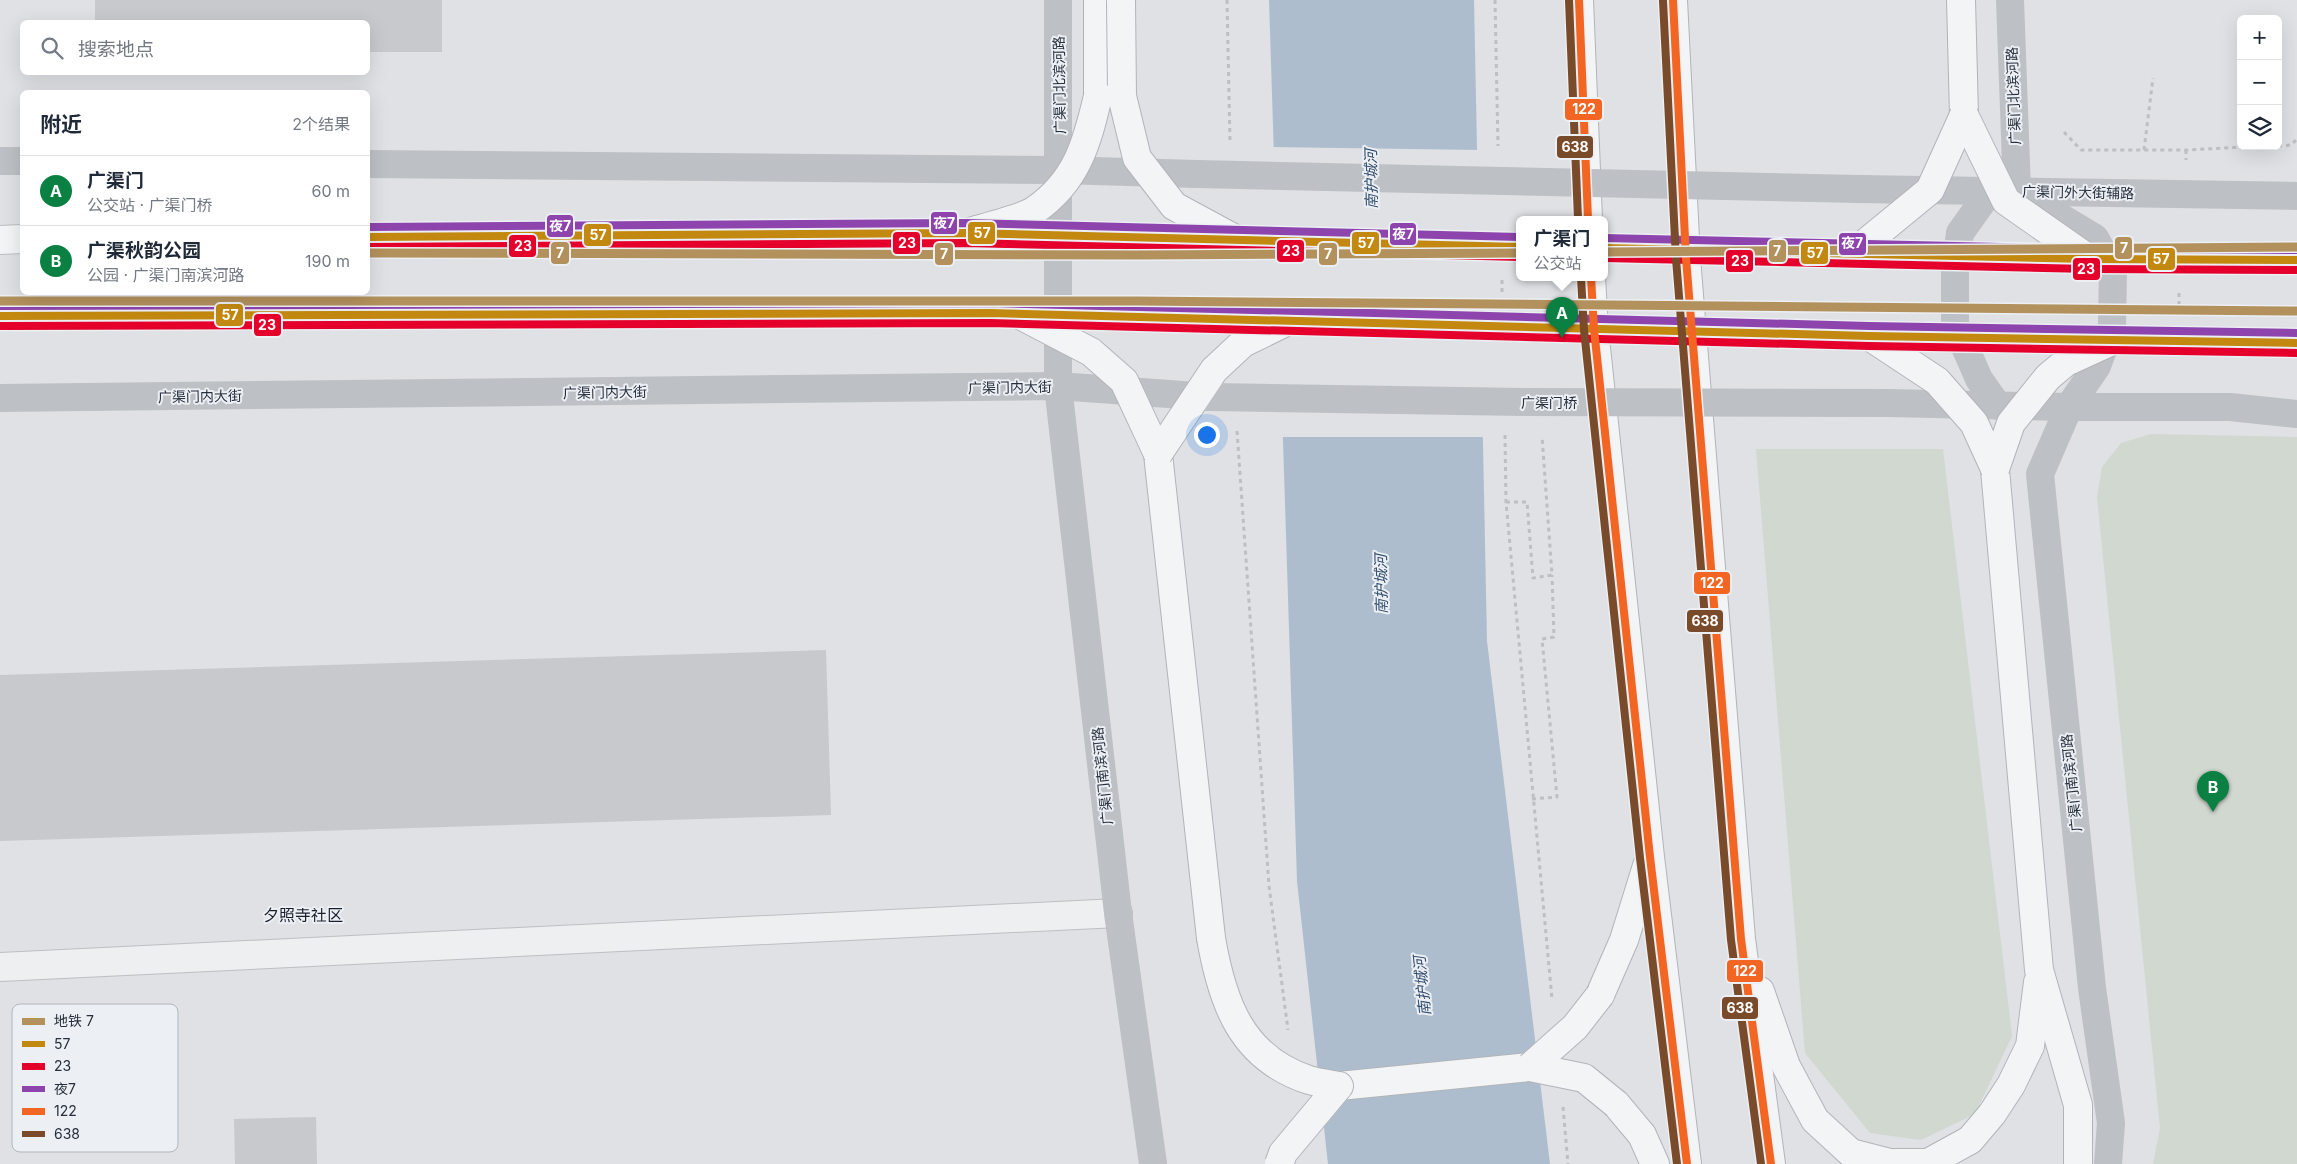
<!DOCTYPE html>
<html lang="zh">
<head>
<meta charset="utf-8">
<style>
  :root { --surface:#fff; --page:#f2f2f3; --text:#1f2937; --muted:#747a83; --line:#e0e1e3; --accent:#0b8043 }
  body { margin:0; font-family:Inter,"Noto Sans SC",sans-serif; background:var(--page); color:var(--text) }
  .controls { position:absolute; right:15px; top:15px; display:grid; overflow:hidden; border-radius:8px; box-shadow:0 5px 20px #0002 }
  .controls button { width:45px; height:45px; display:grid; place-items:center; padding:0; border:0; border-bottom:1px solid var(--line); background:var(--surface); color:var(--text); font:25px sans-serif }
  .you { position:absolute; left:1206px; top:434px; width:18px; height:18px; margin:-12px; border:4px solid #fff; border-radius:50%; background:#1a73e8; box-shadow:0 0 0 8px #1a73e833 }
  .badge { display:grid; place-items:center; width:32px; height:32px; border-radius:50%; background:var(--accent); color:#fff; font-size:16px; font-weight:700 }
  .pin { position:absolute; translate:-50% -41px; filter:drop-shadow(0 1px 2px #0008) }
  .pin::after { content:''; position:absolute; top:26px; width:18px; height:15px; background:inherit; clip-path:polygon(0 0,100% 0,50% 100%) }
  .popup { position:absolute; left:1516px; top:216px; width:92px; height:65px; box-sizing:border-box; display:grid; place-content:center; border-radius:8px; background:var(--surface); filter:drop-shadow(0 1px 4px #0005); font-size:16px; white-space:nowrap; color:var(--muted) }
  .popup b { font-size:19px; color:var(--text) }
  .popup::after { content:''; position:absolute; left:50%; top:100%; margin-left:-10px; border:10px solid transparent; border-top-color:var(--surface) }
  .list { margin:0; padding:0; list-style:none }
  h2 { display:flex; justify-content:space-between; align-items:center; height:65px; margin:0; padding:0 20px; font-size:21px }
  h2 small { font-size:16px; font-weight:400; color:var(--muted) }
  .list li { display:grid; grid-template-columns:32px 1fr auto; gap:15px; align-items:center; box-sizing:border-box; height:70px; padding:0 20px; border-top:1px solid var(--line) }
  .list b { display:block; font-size:19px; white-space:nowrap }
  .list p { margin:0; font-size:16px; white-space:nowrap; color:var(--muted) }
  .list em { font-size:16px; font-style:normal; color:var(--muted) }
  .icon { flex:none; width:28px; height:28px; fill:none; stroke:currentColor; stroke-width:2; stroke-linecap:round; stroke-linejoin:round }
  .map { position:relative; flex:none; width:2297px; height:1164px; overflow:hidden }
  .search { position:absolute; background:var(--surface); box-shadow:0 5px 20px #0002; left:20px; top:20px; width:350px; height:55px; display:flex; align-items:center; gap:12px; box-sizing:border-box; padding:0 18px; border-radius:8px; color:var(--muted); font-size:19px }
  .panel { position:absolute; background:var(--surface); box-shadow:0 5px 20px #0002; left:20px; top:90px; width:350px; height:205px; border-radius:8px }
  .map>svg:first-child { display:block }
  .green { fill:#d0d8cf }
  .water { fill:#aebdce }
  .pier { fill:#dfe1e4 }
  .building { fill:#c7c9cc }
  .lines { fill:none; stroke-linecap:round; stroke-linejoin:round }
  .street-casing { stroke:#bdbfc2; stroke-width:30 }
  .primary-casing { stroke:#bcbec1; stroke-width:30 }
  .highway-casing { stroke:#b1b4b9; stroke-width:30 }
  .path { stroke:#bdbfc3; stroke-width:3; stroke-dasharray:4 4; stroke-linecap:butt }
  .street { stroke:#eeeff1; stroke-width:28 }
  .secondary { stroke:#bdc0c4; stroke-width:28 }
  .primary { stroke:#f3f4f5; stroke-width:28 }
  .highway { stroke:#f3f4f5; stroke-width:28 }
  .primary-bridge-casing { stroke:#bcbec1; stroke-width:30; stroke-linecap:butt }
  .highway-bridge-casing { stroke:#b1b4b9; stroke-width:30; stroke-linecap:butt }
  .secondary-bridge { stroke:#bdc0c4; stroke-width:28 }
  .primary-bridge { stroke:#f3f4f5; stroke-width:28 }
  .highway-bridge { stroke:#f3f4f5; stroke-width:28 }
  .bus-1-casing { stroke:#eceff4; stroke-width:11 }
  .bus-2-casing { stroke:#eceff4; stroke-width:11 }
  .bus-3-casing { stroke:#eceff4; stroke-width:11 }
  .bus-4-casing { stroke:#eceff4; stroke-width:11 }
  .bus-5-casing { stroke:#eceff4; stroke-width:11 }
  .bus-1 { stroke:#c3880f; stroke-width:8 }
  .bus-2 { stroke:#e4002b; stroke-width:8 }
  .bus-3 { stroke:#8e44ad; stroke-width:8 }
  .bus-4 { stroke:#f26522; stroke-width:8 }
  .bus-5 { stroke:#7a4b2a; stroke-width:8 }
  .metro-1-casing { stroke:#eceff4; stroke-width:12 }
  .metro-1 { stroke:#b3915c; stroke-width:9 }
  .labels { text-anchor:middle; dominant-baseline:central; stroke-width:4; stroke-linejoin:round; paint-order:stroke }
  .street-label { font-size:14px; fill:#272f3c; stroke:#eceff4 }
  .water-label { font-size:15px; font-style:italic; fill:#334e6e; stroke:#eceff4 }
  .quarter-label { font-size:16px; fill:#19202c; stroke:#eceff4 }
  .key { fill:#eceff4; stroke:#b1b5bd; stroke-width:1 }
  .key-label { font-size:14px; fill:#272f3c }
  .line-badge { stroke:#eceff4; stroke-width:2 }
  .badge-label { font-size:14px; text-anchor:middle; font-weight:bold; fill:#fff }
</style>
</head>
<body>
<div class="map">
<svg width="2297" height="1164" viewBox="0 0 2297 1164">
  <rect width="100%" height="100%" fill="#dfe1e4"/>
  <g class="green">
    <path d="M 2151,434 L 2297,437 L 2297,1164 L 2153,1164 L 2160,1128 L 2097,497 L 2102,467 L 2121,443 Z"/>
    <path d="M 1756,449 L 1943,449 L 2012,1036 L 1975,1114 L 1921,1140 L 1870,1133 L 1805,1053 Z"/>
  </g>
  <path class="water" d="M 1269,0 L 1474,0 L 1487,641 L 1550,1164 L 1328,1164 L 1297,881 Z"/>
  <path class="pier" d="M 1270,147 L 1480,150 L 1486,437 L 1280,437 Z"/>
  <g class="building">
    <path d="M 95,0 L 442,0 L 442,52 L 368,52 L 368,22 L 95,22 Z"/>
    <path d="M 826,650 L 831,815 L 0,841 L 0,675 Z"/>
    <path d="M 316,1117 L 317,1164 L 235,1164 L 234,1119 Z"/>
  </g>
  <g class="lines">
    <g class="street-casing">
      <path id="street" d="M 0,967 L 1118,913"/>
    </g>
    <g class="primary-casing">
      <g id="primary">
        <path d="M 0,240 L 22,239"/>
        <path d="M 0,316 L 300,315"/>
      </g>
    </g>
    <g class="highway-casing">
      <g id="highway">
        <path d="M 1579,0 L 1588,219"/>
        <path d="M 1673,0 L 1686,258 L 1741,939 L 1771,1164"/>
        <path d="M 1961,0 L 1964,115"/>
        <path d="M 1098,96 L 1098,0"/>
        <path d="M 1591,277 L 1594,329 L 1650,857 L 1687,1164"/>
        <path d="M 1158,454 L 1211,938"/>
        <path d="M 1995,469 L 2039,970 L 2078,1105 L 2078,1164"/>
        <path d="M 1760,991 L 1786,1066 L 1815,1120 L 1851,1153 L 1890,1163 L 1928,1163 L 1970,1140 L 1992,1114 L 2011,1085 L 2030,1046 L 2038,982"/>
        <path d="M 1600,995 L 1624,940 L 1647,866"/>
        <path d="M 1339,1086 L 1530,1067"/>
        <path d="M 1616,1104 L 1642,1135 L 1655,1164"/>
      </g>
    </g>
    <g class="path">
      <path d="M 1227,0 L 1230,142"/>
      <path d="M 1495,0 L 1498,146"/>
      <path d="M 2064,132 L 2081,150 L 2186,150 L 2263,146"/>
      <path d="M 2278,146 L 2291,145 L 2297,139"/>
      <path d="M 2144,150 L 2153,78"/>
      <path d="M 2186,150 L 2186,160"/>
      <path d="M 1502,280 L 1502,294"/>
      <path d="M 2179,293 L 2179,307"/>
      <path d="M 1237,431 L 1269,886 L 1288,1030"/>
      <path d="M 1505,435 L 1506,502 L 1552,999"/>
      <path d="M 1506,502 L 1527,502 L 1533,578 L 1552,575 L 1542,436"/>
      <path d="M 1532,799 L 1557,797 L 1542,639 L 1554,637 L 1552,575"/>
      <path d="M 1563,1107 L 1568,1164"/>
    </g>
    <use href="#street" class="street"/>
    <g class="secondary">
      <path d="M 1058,0 L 1058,386 L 1118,913 L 1153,1164"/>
      <path d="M 2010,0 L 2017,191 L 2095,238 L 2113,271 L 2112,325 L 2097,366 L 2069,407 L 2040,474 L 2092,988 L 2111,1123 L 2108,1164"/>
      <path d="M 0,161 L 22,161"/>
      <path d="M 368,164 L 1059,170 L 1197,174"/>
      <path d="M 1859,189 L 2297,196"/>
      <path d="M 1990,191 L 1960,233 L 1955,269 L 1955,324 L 1979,379 L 1998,406"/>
      <path d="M 0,398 L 1058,386 L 1210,397"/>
      <path d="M 1888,403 L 2069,407 L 2230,407 L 2297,414"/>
    </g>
    <use href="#primary" class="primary"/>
    <use href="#highway" class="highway"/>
    <g class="primary-bridge-casing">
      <g id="primary-bridge">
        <path d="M 368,237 L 966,233 L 1520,247"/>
        <path d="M 1604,248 L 2089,259 L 2297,260"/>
        <path d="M 300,315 L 990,313 L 1869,336 L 2297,343"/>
      </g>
    </g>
    <g class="highway-bridge-casing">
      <g id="highway-bridge">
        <path d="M 1121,0 L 1122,96 L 1137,158 L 1174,206 L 1237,240"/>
        <path d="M 1964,115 L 2006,201 L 2089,259"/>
        <path d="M 966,233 C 982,228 1024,218 1035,210 C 1077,181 1087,143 1098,96"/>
        <path d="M 1852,254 L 1930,190 L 1964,115"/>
        <path d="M 1018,314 L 1091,352 L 1124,381 L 1158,454"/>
        <path d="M 1869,336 L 1937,381 L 1974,423 L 1995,469"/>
        <path d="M 1158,454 L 1214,370 L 1243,343 L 1290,320"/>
        <path d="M 1995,469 L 2011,423 L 2048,377 L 2066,362 L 2114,340"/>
        <path d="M 1211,938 C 1222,1002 1241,1058 1309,1080 C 1319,1083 1330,1084 1339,1086 L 1283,1153 L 1279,1164"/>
        <path d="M 1530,1067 L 1575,1027 L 1600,995"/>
        <path d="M 1530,1067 L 1584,1078 L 1616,1104"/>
      </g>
    </g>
    <g class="secondary-bridge">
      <path d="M 1197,174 L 1859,189"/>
      <path d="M 1210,397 L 1524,402 L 1888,403"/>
    </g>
    <use href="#primary-bridge" class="primary-bridge"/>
    <use href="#highway-bridge" class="highway-bridge"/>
    <g class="bus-1-casing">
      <g id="bus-1">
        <path d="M 368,237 L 966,233 L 1520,247"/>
        <path d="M 1604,248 L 2089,259 L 2297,260"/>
        <path d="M 0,316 L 990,313 L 1869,336 L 2297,343"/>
      </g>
    </g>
    <g class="bus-2-casing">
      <g id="bus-2">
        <path d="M 368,247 L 966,243 L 1520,257"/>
        <path d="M 1604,258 L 2089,269 L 2297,270"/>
        <path d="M 0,326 L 990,323 L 1869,346 L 2297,353"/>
      </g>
    </g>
    <g class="bus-3-casing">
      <g id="bus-3">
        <path d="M 368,227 L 966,223 L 1520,237"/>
        <path d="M 1604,238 L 2089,249 L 2297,250"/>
        <path d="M 0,306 L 990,303 L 1869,326 L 2297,333"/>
      </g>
    </g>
    <g class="bus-4-casing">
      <g id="bus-4">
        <path d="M 1579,0 L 1588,219"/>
        <path d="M 1673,0 L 1686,258 L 1741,939 L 1771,1164"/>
        <path d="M 1591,277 L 1594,329 L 1650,857 L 1687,1164"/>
      </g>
    </g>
    <g class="bus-5-casing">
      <g id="bus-5">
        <path d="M 1569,0 L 1578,219"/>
        <path d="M 1663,1 L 1676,259 L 1731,940 L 1761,1164"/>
        <path d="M 1581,278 L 1584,330 L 1640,858 L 1677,1164"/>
      </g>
    </g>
    <use href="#bus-1" class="bus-1"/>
    <use href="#bus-2" class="bus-2"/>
    <use href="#bus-3" class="bus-3"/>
    <use href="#bus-4" class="bus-4"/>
    <use href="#bus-5" class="bus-5"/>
    <g class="metro-1-casing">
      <g id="metro-1">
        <path d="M 1604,252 L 2297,247"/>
        <path d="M 368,253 L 1137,255 L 1520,253"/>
        <path d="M 0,301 L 1137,301 L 2297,311"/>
      </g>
    </g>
    <use href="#metro-1" class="metro-1"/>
  </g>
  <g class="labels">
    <g class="street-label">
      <text transform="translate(1059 85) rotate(-91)">广渠门北滨河路</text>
      <text transform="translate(2013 96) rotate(-92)">广渠门北滨河路</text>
      <text transform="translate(2078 192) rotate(1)">广渠门外大街辅路</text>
      <text transform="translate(1010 387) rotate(-1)">广渠门内大街</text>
      <text transform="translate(605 392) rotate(-1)">广渠门内大街</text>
      <text transform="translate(200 396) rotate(-1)">广渠门内大街</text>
      <text x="1549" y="402">广渠门桥</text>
      <text transform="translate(1102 776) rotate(-96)">广渠门南滨河路</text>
      <text transform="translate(2071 783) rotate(-96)">广渠门南滨河路</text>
    </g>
    <g class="water-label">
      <text transform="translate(1371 179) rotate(-91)">南护城河</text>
      <text transform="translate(1381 584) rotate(-91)">南护城河</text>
      <text transform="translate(1422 986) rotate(-96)">南护城河</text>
    </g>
    <g class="quarter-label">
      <text x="303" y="915">夕照寺社区</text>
    </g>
  </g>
  <rect x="12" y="1004" width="166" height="148" rx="8" class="key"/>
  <rect x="22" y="1018" width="23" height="7" fill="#b3915c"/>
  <rect x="22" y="1041" width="23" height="6" fill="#c3880f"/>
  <rect x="22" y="1063" width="23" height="7" fill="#e4002b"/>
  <rect x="22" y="1086" width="23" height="6" fill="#8e44ad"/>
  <rect x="22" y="1108" width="23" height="7" fill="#f26522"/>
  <rect x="22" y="1131" width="23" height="6" fill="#7a4b2a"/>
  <g class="key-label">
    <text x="54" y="1026">地铁 7</text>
    <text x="54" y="1049">57</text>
    <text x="54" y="1071">23</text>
    <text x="54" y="1094">夜7</text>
    <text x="54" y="1116">122</text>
    <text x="54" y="1139">638</text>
  </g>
  <g class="line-badge">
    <rect x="1564" y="98" width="39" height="23" rx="5" fill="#f26522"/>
    <rect x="1556" y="135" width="38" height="24" rx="5" fill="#7a4b2a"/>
    <rect x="930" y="211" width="28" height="24" rx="5" fill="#8e44ad"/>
    <rect x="546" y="214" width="28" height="24" rx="5" fill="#8e44ad"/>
    <rect x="967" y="221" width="29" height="24" rx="5" fill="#c3880f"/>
    <rect x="1389" y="222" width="28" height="24" rx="5" fill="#8e44ad"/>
    <rect x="583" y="223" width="29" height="24" rx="5" fill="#c3880f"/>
    <rect x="1351" y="231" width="29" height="24" rx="5" fill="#c3880f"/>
    <rect x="892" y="231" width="29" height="24" rx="5" fill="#e4002b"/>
    <rect x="1838" y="232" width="29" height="24" rx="5" fill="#8e44ad"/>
    <rect x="508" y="234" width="29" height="24" rx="5" fill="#e4002b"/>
    <rect x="2114" y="236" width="19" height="24" rx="5" fill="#b3915c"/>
    <rect x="1768" y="239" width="19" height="24" rx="5" fill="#b3915c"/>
    <rect x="1276" y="239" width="29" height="24" rx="5" fill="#e4002b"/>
    <rect x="1800" y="241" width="29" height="24" rx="5" fill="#c3880f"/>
    <rect x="550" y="241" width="20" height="24" rx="5" fill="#b3915c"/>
    <rect x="1318" y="242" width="20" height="24" rx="5" fill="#b3915c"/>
    <rect x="934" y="242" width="20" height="24" rx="5" fill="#b3915c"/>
    <rect x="2147" y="247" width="29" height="24" rx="5" fill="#c3880f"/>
    <rect x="1725" y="249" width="29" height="24" rx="5" fill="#e4002b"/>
    <rect x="2072" y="257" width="29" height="24" rx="5" fill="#e4002b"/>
    <rect x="215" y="303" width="29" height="24" rx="5" fill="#c3880f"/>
    <rect x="253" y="313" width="29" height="24" rx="5" fill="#e4002b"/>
    <rect x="1693" y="571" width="38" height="24" rx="5" fill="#f26522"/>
    <rect x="1686" y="609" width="38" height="24" rx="5" fill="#7a4b2a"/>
    <rect x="1726" y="959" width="38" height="24" rx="5" fill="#f26522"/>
    <rect x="1721" y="996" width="38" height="24" rx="5" fill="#7a4b2a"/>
  </g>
  <g class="badge-label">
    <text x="1584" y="114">122</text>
    <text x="1575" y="152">638</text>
    <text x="944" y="228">夜7</text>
    <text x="560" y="231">夜7</text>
    <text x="982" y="238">57</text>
    <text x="1403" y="239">夜7</text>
    <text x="598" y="240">57</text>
    <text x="1366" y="248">57</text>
    <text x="907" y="248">23</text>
    <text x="1852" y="248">夜7</text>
    <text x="523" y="251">23</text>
    <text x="2124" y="253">7</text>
    <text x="1777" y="256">7</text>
    <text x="1291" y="256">23</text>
    <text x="1815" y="258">57</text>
    <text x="560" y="258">7</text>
    <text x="1328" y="259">7</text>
    <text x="944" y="259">7</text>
    <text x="2161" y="264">57</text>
    <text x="1740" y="266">23</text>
    <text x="2086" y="274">23</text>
    <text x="230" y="320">57</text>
    <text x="267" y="330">23</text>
    <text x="1712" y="588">122</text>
    <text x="1705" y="626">638</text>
    <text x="1745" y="976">122</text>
    <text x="1740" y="1013">638</text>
  </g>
</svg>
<div class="controls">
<button>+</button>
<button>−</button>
<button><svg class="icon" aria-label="layers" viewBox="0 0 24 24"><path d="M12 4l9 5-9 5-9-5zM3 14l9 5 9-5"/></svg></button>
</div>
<div class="you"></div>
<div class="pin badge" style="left:1562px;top:338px">A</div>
<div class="popup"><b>广渠门</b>公交站</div>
<div class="pin badge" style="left:2213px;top:812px">B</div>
<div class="search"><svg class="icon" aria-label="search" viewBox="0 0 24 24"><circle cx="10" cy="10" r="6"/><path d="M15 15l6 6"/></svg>搜索地点</div>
<section class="panel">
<h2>附近<small>2个结果</small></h2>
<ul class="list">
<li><span class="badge">A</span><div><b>广渠门</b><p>公交站 · 广渠门桥</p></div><em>60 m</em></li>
<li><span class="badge">B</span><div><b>广渠秋韵公园</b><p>公园 · 广渠门南滨河路</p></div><em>190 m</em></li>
</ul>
</section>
</div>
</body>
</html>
